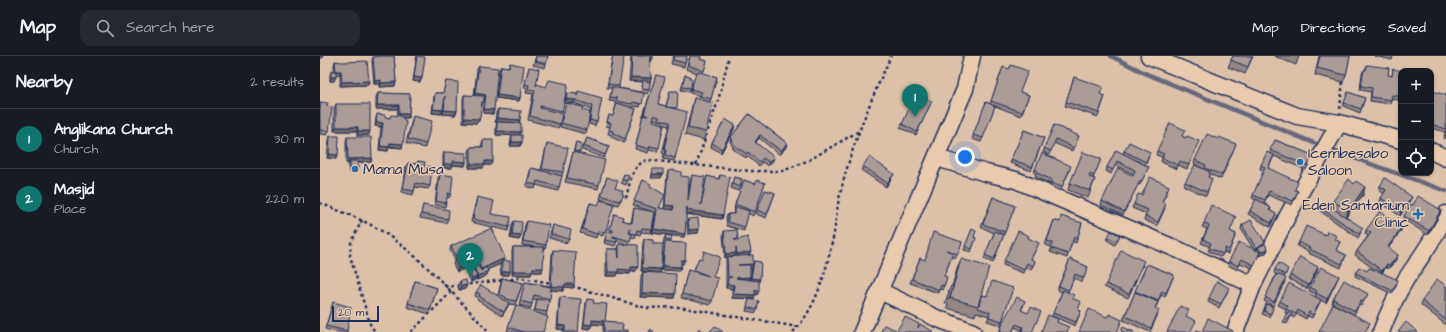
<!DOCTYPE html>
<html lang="en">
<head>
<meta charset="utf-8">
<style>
  :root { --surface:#171b24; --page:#242831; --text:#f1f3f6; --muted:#9ea1a6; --line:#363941; --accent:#0f766e }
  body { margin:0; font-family:"Architects Daughter",sans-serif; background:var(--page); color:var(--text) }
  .controls { position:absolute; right:12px; top:12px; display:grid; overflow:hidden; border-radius:8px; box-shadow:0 1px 3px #0004 }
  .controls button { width:36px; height:36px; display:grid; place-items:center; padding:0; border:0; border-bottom:1px solid var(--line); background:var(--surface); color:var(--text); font:20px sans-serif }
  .scale { position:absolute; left:12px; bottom:10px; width:47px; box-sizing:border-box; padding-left:4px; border:2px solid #1b2f5e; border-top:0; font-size:11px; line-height:14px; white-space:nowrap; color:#1b2f5e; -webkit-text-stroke:3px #e8caaf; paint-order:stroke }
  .you { position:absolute; left:645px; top:101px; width:14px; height:14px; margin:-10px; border:3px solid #fff; border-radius:50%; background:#1a73e8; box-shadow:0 0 0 6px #1a73e833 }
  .badge { display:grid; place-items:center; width:26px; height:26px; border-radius:50%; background:var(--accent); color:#fff; font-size:13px; font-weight:700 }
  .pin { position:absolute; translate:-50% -33px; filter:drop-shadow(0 1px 2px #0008) }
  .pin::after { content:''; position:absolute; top:21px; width:14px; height:12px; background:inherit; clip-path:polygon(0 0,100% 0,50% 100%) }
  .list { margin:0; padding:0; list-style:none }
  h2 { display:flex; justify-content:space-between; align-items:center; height:52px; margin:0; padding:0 16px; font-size:17px }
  h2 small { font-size:13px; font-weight:400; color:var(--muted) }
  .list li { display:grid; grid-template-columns:26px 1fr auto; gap:12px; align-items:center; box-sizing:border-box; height:60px; padding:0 16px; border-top:1px solid var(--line) }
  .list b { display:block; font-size:15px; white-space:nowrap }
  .list p { margin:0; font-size:13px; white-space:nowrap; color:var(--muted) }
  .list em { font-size:13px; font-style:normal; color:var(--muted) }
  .icon { flex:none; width:22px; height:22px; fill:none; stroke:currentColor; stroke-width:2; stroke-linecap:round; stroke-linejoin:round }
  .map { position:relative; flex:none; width:1126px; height:276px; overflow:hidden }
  header { display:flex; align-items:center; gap:24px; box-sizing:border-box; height:56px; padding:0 20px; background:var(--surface); border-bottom:1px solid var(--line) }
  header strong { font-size:19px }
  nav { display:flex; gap:22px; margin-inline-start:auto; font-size:14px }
  .search { width:280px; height:36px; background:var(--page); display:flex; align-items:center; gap:10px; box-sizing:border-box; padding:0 14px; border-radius:12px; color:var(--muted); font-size:15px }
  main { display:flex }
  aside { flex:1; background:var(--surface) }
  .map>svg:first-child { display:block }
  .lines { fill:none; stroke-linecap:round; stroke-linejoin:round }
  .stream { stroke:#65677b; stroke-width:4.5 }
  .street-casing { stroke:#1b2f5e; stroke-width:19 }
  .path { stroke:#1b2f5e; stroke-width:2.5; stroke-dasharray:3 3; stroke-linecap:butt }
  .street { stroke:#e8caaf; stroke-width:16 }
  .wall { fill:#948683; stroke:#1b2f5e; fill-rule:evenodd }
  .shaded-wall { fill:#786d6a; stroke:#1b2f5e }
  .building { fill:#ac9c98; stroke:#1b2f5e; fill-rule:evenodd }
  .poi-dot { fill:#1f6fb2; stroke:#e8caaf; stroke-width:1.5 }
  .labels { text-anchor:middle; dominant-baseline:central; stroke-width:3; stroke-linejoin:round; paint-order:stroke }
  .poi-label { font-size:15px; fill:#1b2f5e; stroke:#e8caaf; text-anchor:start }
</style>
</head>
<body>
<header>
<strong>Map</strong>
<div class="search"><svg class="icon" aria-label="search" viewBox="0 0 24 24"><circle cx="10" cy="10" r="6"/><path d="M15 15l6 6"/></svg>Search here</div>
<nav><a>Map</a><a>Directions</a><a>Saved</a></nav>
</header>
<main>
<aside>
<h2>Nearby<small>2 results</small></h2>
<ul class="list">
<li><span class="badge">1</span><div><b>Anglikana Church</b><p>Church</p></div><em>30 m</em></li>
<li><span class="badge">2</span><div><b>Masjid</b><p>Place</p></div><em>220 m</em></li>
</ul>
</aside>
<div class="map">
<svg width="1126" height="276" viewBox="0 0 1126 276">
  <rect width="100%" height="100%" fill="#dcc1aa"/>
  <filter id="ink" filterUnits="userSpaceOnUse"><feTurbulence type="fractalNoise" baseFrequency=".025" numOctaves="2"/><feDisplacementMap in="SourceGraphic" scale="8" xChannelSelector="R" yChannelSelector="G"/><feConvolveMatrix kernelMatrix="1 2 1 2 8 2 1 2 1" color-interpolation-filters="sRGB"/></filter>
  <g filter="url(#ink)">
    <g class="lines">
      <path class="stream" d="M 791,0 L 827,18 L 1006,92 L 1126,135"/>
      <g class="street-casing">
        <g id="street">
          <path d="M 829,0 L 977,60 L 1019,67 L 1081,84"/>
          <path d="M 1111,95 L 1126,102"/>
          <path d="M 617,102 L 666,117 L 696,124 L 861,195 L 933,229"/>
          <path d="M 560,235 L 616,262 L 653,276"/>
          <path d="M 542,276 L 645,33 L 652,0"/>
          <path d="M 915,276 L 933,229 L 967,161 L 1019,67"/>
          <path d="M 1061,276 C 1068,257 1076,240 1086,223 C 1100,202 1116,181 1126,158"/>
        </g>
      </g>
      <g class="path">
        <path d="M 1020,53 L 1023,24"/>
        <path d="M 376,109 L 398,45 L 409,0"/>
        <path d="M 306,142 C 310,127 311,110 327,104 L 431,115 L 463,115 L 489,104 L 539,75"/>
        <path d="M 0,147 C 24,157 48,165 69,180 C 105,205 139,244 169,276"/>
        <path d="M 42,164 L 31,187 L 30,200 L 50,268 L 55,276"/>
        <path d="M 252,230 L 326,252 L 358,251 L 478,271"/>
        <path d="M 125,231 L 201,222 L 233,227"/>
        <path d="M 91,276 L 131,236"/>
        <path d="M 473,276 C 497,252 506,215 513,182 C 516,169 516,156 519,143 C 530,93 550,46 571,0"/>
      </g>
      <use href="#street" class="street"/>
    </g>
    <g class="wall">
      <path d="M 62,0 L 74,0 L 76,26 L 75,30 L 60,31 L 60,28 L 54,28 L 52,5 L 53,1 Z"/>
      <path d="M 97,0 L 102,22 L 100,26 L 93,25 L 96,4 Z"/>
      <path d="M 216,0 L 228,0 L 225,12 L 213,9 Z"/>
      <path d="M 293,0 L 299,30 L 299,32 L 321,36 L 323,26 L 309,25 L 311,0 L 333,0 L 331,6 L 330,6 L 331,22 L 330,26 L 329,34 L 327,38 L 324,37 L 320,51 L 312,50 L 311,51 L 316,53 L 304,87 L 291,81 L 292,79 L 288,78 L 290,71 L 286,70 L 289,59 L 293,60 L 296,49 L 295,49 L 295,46 L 289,45 L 292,32 L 287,32 L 292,3 Z"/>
      <path d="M 353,0 L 367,0 L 364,11 L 351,8 Z"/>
      <path d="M 370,0 L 387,5 L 383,17 L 397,21 L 390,46 L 386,76 L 384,84 L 365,79 L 372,50 L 374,42 L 379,43 L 380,40 L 370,37 L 375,21 L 378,17 L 366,13 Z"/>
      <path d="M 913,0 L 933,0 L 925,18 L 908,11 Z"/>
      <path d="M 954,0 L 979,0 L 976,9 Z"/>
      <path d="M 999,0 L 1030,0 L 1026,19 L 1023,26 L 995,19 Z"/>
      <path d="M 1054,0 L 1073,0 L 1072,4 Z"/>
      <path d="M 15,5 L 49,25 L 48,29 L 20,30 L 20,19 L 16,19 L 14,25 L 10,25 L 10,19 L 11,15 L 14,15 L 14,9 Z"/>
      <path d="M 190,7 L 200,42 L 199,45 L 176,42 L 179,14 L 181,10 L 188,11 Z"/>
      <path d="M 1047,9 L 1068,19 L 1072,20 L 1073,13 L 1079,40 L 1078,44 L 1071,43 L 1070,48 L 1050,45 L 1051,36 L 1040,34 L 1042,17 L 1044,14 L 1045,14 Z"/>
      <path d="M 159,10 L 174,54 L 173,58 L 163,57 L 165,43 L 164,42 L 162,50 L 161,50 L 159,65 L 158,65 L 157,67 L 143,66 L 143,43 L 144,39 L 154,40 L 157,13 Z"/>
      <path d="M 209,11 L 216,30 L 242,55 L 240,68 L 238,72 L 208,64 L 213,38 L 206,37 L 207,32 L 204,32 Z"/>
      <path d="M 683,11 L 700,36 L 709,39 L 701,60 L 675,50 L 661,86 L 652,83 L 666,46 L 670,48 Z"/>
      <path d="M 336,19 L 338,48 L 346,50 L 350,35 L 356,53 L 355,102 L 354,105 L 343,103 L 344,98 L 342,97 L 349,70 L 344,69 L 337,96 L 329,94 L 328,97 L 315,93 L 322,63 ZM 333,63 L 338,64 L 337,67 L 333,65 Z"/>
      <path d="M 365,19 L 370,23 L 371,32 L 369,36 L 361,34 Z"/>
      <path d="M 754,21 L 780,38 L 785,40 L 778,61 L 745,50 Z"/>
      <path d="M 126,25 L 137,55 L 135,59 L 122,58 L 122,54 L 121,58 L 112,57 L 114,40 L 115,37 L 123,37 Z"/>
      <path d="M 1028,36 L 1045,42 L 1040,57 L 1023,50 Z"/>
      <path d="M 58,37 L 90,38 L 89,58 L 88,62 L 82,62 L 83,88 L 82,92 L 69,91 L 68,95 L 59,94 L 61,71 L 55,70 L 56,62 L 57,58 L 65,61 L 70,62 L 77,60 L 78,53 L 56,53 L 56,41 Z"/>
      <path d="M 247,37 L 257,40 L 282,42 L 275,70 L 269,68 L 271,54 L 254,47 L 248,47 L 262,54 L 267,74 L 266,78 L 240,71 L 246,47 L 244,47 Z"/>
      <path d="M 1111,37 L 1126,39 L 1126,83 L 1124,82 L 1125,76 L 1111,72 Z"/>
      <path d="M 1,46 L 9,75 L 7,79 L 0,78 L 0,50 Z"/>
      <path d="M 16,48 L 49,79 L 37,79 L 37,75 L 14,75 L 14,52 Z"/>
      <path d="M 610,49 L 596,79 L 580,72 L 582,68 Z"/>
      <path d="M 178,53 L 200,64 L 199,67 L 201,76 L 200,79 L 202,86 L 200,90 L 190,90 L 191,83 L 192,79 L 176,79 L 176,70 L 177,66 L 182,66 L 175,66 L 176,57 Z"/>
      <path d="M 429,58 L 467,87 L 466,91 L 460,99 L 439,82 L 436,86 L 453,105 L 448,110 L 442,106 L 439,110 L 427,100 L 426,102 L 414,94 L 410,85 L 411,81 Z"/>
      <path d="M 93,60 L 106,88 L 105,92 L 86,87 Z"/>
      <path d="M 415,69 L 414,73 L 401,97 L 391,91 L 392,87 Z"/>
      <path d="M 734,69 L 759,80 L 752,95 L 734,87 L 729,99 L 723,96 Z"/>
      <path d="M 704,74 L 724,82 L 711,115 L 690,107 Z"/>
      <path d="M 10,80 L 16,103 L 7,102 L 9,84 Z"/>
      <path d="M 862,80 L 878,89 L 867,113 L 858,109 L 857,113 L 841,106 L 842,101 L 836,99 L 837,95 Z"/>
      <path d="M 27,81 L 52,102 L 51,106 L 38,107 L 37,116 L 29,116 L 28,109 L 29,107 L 26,107 L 26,85 Z"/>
      <path d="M 267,82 L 289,90 L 284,102 L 262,94 Z"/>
      <path d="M 898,83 L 916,88 L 901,123 L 889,118 L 888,121 L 892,123 L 886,140 L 864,130 L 865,126 L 884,113 L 874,108 L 875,104 Z"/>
      <path d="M 163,84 L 171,109 L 165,109 L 163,112 L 149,112 L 149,95 L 151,91 L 161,91 L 162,87 Z"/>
      <path d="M 955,84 L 992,99 L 986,114 L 954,100 L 948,113 L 975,134 L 978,135 L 972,149 L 948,139 L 944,147 L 951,152 L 950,155 L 956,158 L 950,171 L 928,158 L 936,144 L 932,142 L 944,114 L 940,113 L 941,109 L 950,97 Z"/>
      <path d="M 256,86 L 262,88 L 259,97 L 279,129 L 278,133 L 245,126 Z"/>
      <path d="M 227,87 L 243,116 L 238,135 L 216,129 L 215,133 L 206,130 L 211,112 L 221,114 Z"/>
      <path d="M 804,95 L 829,100 L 825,109 L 829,111 L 827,114 L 820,129 L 818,128 L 803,159 L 781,149 L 782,145 L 813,120 L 813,118 L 795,109 L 791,118 L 786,115 L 787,111 L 803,98 Z"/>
      <path d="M 124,96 L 146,106 L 145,110 L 132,109 L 132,112 L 123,112 L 123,100 Z"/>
      <path d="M 781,103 L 773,122 L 775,123 L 768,142 L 748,134 L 750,127 Z"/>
      <path d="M 98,105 L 104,110 L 110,130 L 108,133 L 95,131 L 93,139 L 81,136 L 86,110 L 88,107 L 97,108 Z"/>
      <path d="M 543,110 L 572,121 L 566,131 L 541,114 Z"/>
      <path d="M 715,113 L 750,114 L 740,135 L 730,130 L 731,128 L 715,121 L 716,118 L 714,117 Z"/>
      <path d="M 348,115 L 361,120 L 368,137 L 371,123 L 372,119 L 383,140 L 387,120 L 398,123 L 400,119 L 403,159 L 402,163 L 366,158 L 365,178 L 364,181 L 332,177 L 336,157 L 335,156 L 332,173 L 331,177 L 321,176 L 320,179 L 316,178 L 315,182 L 311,181 L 308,189 L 316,215 L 311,215 L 310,218 L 298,217 L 297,220 L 286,220 L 286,197 L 287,193 L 298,193 L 299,188 L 307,189 L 297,185 L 295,190 L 284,187 L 288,172 L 290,172 L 294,158 L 302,164 L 311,167 L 313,156 L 314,152 L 333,156 L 313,149 L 323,124 L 330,130 L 340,152 L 344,153 L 347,119 Z"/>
      <path d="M 120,118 L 131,138 L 129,142 L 127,141 L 125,151 L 115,149 L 118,122 Z"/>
      <path d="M 304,118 L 309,120 L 306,129 L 301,127 Z"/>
      <path d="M 287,121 L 295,132 L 302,138 L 304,139 L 302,142 L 298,149 L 280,143 Z"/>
      <path d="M 414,121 L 422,123 L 418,135 L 411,132 Z"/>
      <path d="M 424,124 L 435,128 L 445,127 L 433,160 L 428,157 L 424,175 L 407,170 L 406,161 L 408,158 L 413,158 L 415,152 L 414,152 Z"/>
      <path d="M 1060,130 L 1090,144 L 1080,160 L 1060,146 L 1061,142 L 1064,138 L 1059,134 Z"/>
      <path d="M 445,134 L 455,137 L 446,162 L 436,158 Z"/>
      <path d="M 848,134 L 842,146 L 845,152 L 837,170 L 824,164 L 826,158 L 812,152 L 814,148 L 822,139 Z"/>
      <path d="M 1043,139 L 1026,161 L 1041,176 L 1038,182 L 1000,155 L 1001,152 L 1011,151 L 1013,145 Z"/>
      <path d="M 157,141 L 171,158 L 189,171 L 188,175 L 151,166 L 156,145 Z"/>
      <path d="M 673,141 L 695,150 L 673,207 L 664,203 L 674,177 L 661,171 Z"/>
      <path d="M 270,147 L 278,149 L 294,148 L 283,180 L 277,178 L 276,182 L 260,177 Z"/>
      <path d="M 103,149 L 128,163 L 126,167 L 100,162 Z"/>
      <path d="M 1093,149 L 1121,154 L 1120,158 L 1108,179 L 1083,163 L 1084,160 Z"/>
      <path d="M 368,163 L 379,173 L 378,177 L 368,178 L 367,167 Z"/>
      <path d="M 734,164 L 739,166 L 762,167 L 756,187 L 752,185 L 747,202 L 730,196 L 732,191 L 725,189 Z"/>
      <path d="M 194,165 L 201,180 L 199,184 L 190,182 L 192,169 Z"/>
      <path d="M 207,165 L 226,189 L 225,193 L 224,193 L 222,216 L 212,216 L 211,219 L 192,219 L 192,195 L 193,191 L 215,191 L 202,189 L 205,169 Z"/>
      <path d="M 884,167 L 910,175 L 916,178 L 908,198 L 904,196 L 901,201 L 888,195 L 890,191 L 881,187 L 887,173 L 882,171 Z"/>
      <path d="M 233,169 L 249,183 L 247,187 L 229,182 Z"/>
      <path d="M 922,169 L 944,188 L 948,193 L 946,197 L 940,200 L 939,198 L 932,212 L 920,207 L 917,214 L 908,209 L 909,205 L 933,193 L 921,173 Z"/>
      <path d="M 652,173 L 654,181 L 656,182 L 651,196 L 644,194 Z"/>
      <path d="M 1046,174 L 1081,175 L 1068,192 L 1077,203 L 1068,213 L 1066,211 L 1062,217 L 1077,228 L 1072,238 L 1035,220 L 1036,217 L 1055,214 L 1035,199 L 1037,195 L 1048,180 L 1045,178 Z"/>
      <path d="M 404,175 L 417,184 L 429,200 L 433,207 L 439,225 L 437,239 L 435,238 L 434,243 L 412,242 L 412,233 L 406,232 L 406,204 L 407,202 L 405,202 L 403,179 ZM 432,211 L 430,224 L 429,223 L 430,212 L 432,212 Z"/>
      <path d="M 346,179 L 351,186 L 363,208 L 361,208 L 361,211 L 359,215 L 341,214 L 343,196 L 340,217 L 355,238 L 354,242 L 320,241 L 321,220 L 323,216 L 334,217 L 321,215 L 323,187 L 324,183 L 333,188 L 343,189 L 344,183 Z"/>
      <path d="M 800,179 L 795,189 L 787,184 L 788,181 Z"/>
      <path d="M 708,182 L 717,191 L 711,203 L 715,205 L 711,214 L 706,211 L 703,217 L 683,209 L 684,205 Z"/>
      <path d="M 1015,184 L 1020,186 L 1016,194 L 1026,199 L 1021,212 L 988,197 L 989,196 L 977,190 L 979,186 Z"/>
      <path d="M 642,186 L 636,202 L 632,200 L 624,220 L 626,225 L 622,234 L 619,233 L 618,237 L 590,227 L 600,202 L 604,204 Z"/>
      <path d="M 131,190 L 184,205 L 190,215 L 189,219 L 181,219 L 180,209 L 181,208 L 167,213 L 168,215 L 167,219 L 157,224 L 156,222 L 155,224 L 151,226 L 146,215 L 147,211 L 137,216 L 133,208 L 135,204 L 130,194 Z"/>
      <path d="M 233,194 L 253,232 L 244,231 L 243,235 L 231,234 L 223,276 L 191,276 L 187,275 L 196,249 L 214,256 L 217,244 L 213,243 L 211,252 L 199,249 L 205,226 L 230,230 L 232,198 Z"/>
      <path d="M 379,202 L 393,221 L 392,245 L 390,249 L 361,242 L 368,214 L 373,216 Z"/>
      <path d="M 641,203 L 661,240 L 667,240 L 693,232 L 680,269 L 667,265 L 669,260 L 656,256 L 655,260 L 627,252 L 628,248 L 625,247 L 631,230 L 632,230 L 637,213 Z"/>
      <path d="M 750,203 L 768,211 L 762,226 L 754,222 L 748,236 L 758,254 L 761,255 L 755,270 L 732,260 L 742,236 L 737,234 Z"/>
      <path d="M 827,208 L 854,219 L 845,241 L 841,239 L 837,249 L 835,252 L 838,258 L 830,276 L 803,264 Z"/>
      <path d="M 823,209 L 808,242 L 784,231 L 786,228 Z"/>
      <path d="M 955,213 L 967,216 L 964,221 L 965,226 L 953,250 L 944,245 L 956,218 L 954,217 Z"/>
      <path d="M 997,215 L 987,233 L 969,223 L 970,219 Z"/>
      <path d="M 182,222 L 203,227 L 195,249 L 189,248 L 182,260 L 157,244 L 158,242 L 155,240 L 156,236 L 178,239 Z"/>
      <path d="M 1017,224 L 1006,247 L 995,241 L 996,238 L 989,235 L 990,231 Z"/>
      <path d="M 95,225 L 117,232 L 109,258 L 87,251 Z"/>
      <path d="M 140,225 L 147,229 L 145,233 L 139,234 L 138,229 Z"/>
      <path d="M 1126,230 L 1126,269 L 1101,249 L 1102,245 Z"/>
      <path d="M 908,235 L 899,252 L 888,246 L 889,242 Z"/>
      <path d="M 1048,238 L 1041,250 L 1039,249 L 1034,259 L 1049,271 L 1033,258 L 1012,247 L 1013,243 Z"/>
      <path d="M 240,241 L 258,276 L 243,276 L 244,274 L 237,273 L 239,245 Z"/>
      <path d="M 267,243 L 273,247 L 285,265 L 296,268 L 302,274 L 308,276 L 283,276 L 283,269 L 272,268 L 270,273 L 263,272 L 266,247 Z"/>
      <path d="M 429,243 L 437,254 L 436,257 L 426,255 Z"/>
      <path d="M 1001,244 L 992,262 L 988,260 L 986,263 L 977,258 L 974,262 L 971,260 L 967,268 L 963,266 L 967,258 L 965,257 L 966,253 L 958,249 L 960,245 Z"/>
      <path d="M 13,246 L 27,275 L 27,276 L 16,276 L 5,273 Z"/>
      <path d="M 946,248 L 953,251 L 949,261 L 942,258 Z"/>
      <path d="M 704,249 L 701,254 L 712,276 L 701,276 L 702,275 L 695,271 L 692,276 L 679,276 L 681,271 L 680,271 L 682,267 Z"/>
    </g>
    <g class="shaded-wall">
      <path d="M 0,0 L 3,0 L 2,2 L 0,3 Z"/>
      <path d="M 330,2 L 333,2 L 331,6 L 328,5 Z"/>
      <path d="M 16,15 L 21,15 L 20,19 L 14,19 Z"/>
      <path d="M 11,21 L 16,21 L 14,25 L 10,25 Z"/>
      <path d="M 94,21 L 102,22 L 100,26 L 93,25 Z"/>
      <path d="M 311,21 L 331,22 L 330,26 L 309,25 Z"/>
      <path d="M 61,24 L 60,28 L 54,28 L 55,25 Z"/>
      <path d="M 49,25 L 48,29 L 20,30 L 22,26 Z"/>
      <path d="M 76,26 L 75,30 L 60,31 L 61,27 Z"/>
      <path d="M 155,37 L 166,39 L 165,43 L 154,41 Z"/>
      <path d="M 177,39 L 200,42 L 199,45 L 176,42 Z"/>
      <path d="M 246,43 L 256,44 L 254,47 L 244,47 Z"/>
      <path d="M 57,49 L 79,49 L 78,53 L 56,53 Z"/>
      <path d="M 113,53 L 123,54 L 121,58 L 112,57 Z"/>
      <path d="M 164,53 L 174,54 L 173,58 L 163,57 Z"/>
      <path d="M 124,54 L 137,55 L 135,59 L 122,58 Z"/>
      <path d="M 79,58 L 89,58 L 88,62 L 77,62 Z"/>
      <path d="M 159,61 L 160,61 L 159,65 L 158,65 L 157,67 L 143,66 L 144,62 Z"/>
      <path d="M 177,62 L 200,64 L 199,68 L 175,66 Z"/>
      <path d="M 56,66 L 63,67 L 61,71 L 55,70 Z"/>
      <path d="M 415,69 L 414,73 L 401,97 L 402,93 Z"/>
      <path d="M 16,71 L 38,71 L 37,75 L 14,75 Z"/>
      <path d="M 38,75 L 50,75 L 49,79 L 37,79 Z"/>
      <path d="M 177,75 L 201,76 L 199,80 L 176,79 Z"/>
      <path d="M 440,79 L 439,82 L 433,90 L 435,86 Z"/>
      <path d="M 192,86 L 202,86 L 200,90 L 190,90 Z"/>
      <path d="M 70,87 L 83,88 L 82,92 L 68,90 Z"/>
      <path d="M 467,87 L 466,91 L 460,99 L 461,95 Z"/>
      <path d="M 60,90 L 69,91 L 68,95 L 59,94 Z"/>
      <path d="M 9,98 L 18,99 L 16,103 L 7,102 Z"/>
      <path d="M 454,101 L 453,105 L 448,110 L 449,106 Z"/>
      <path d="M 52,102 L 51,106 L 30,107 L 30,105 L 29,107 L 26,107 L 28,103 Z"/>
      <path d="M 133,105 L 146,106 L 145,110 L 132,109 L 132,112 L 123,112 L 124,108 Z"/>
      <path d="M 165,105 L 173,105 L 171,109 L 165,109 L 163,112 L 149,112 L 151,108 Z"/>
      <path d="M 30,112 L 38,112 L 37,116 L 29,116 Z"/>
      <path d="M 332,118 L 343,118 L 341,122 L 331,122 Z"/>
      <path d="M 574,118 L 572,121 L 566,131 L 567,127 Z"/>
      <path d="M 1045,131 L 1043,139 L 1025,162 L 1028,155 Z"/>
      <path d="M 1092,141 L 1090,144 L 1080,160 L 1081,156 Z"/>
      <path d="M 345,149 L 354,150 L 352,154 L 344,153 Z"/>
      <path d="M 367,154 L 403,159 L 402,163 L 366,158 Z"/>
      <path d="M 1121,154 L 1120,158 L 1108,179 L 1109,175 Z"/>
      <path d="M 1082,171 L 1081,175 L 1066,195 L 1068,191 Z"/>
      <path d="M 334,173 L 365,178 L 364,181 L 332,177 Z"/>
      <path d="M 379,173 L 378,177 L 368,178 L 369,174 Z"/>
      <path d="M 192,179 L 201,180 L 199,184 L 190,182 Z"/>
      <path d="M 945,186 L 944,190 L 938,191 L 937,194 L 934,196 L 936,192 Z"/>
      <path d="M 948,193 L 946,197 L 940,200 L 941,196 Z"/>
      <path d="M 431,196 L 429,200 L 415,202 L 417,198 Z"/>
      <path d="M 416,197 L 414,201 L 407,201 L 407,202 L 405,202 L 406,198 Z"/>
      <path d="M 1078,199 L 1077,203 L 1068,213 L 1070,209 Z"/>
      <path d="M 185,202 L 184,206 L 182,205 L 181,208 L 160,217 L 161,213 Z"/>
      <path d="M 156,204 L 155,208 L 152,208 L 151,209 L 137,216 L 138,212 Z"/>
      <path d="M 361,204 L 365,204 L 363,208 L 360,208 Z"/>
      <path d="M 433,208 L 432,212 L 416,213 L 418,209 Z"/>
      <path d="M 1067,208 L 1066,211 L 1061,218 L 1062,215 Z"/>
      <path d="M 343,210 L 361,211 L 359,215 L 341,214 Z"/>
      <path d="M 311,211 L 318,211 L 316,215 L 311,215 L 310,218 L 298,217 L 297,220 L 286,220 L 288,216 L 298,213 Z"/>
      <path d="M 998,211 L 997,215 L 987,233 Z"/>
      <path d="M 213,212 L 223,212 L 222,216 L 212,216 L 211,219 L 192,219 L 193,215 Z"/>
      <path d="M 322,212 L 341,213 L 340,217 L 321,215 Z"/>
      <path d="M 168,215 L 167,219 L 157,224 L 158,220 Z"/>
      <path d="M 190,215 L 189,219 L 181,219 L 182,216 Z"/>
      <path d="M 157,220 L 155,224 L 151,226 L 152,223 Z"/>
      <path d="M 1019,220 L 1017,224 L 1006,247 L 1007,243 Z"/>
      <path d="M 430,221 L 428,225 L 416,222 Z"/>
      <path d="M 431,222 L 440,223 L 438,227 L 429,226 Z"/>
      <path d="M 245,228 L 254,228 L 253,232 L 244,231 L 243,235 L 230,234 L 231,230 Z"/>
      <path d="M 407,228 L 414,229 L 412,233 L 406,232 Z"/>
      <path d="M 147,229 L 145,233 L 139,234 L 141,230 Z"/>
      <path d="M 435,234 L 439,235 L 437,239 L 434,238 Z"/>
      <path d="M 322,237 L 355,238 L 354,242 L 320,241 Z"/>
      <path d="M 413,238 L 435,239 L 434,243 L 412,242 Z"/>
      <path d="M 189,247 L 188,250 L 182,260 L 184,256 Z"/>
      <path d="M 272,264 L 284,265 L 283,269 L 271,268 Z"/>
      <path d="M 264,268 L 272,269 L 270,273 L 263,272 Z"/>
      <path d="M 238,269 L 245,270 L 244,274 L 237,273 Z"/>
    </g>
    <g class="building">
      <path d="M 63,0 L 74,0 L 76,26 L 61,27 L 61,24 L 55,25 L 53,1 Z"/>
      <path d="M 97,0 L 105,1 L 102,22 L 94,21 Z"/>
      <path d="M 216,0 L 228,0 L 226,8 L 215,5 Z"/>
      <path d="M 293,0 L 297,0 L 304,1 L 299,30 L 288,28 Z"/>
      <path d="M 312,0 L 333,0 L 333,2 L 330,2 L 331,22 L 311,21 Z"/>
      <path d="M 354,0 L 367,0 L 365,7 L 353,4 Z"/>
      <path d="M 370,0 L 381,0 L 380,3 L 387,5 L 384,15 L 368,9 Z"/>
      <path d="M 913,0 L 932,0 L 928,11 L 911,4 Z"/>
      <path d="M 1000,0 L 1030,0 L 1026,19 L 997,12 Z"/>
      <path d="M 15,5 L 22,6 L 47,5 L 49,25 L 22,26 L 21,15 L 16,15 Z"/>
      <path d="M 190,7 L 204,10 L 200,42 L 177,39 L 181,10 L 189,11 Z"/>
      <path d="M 691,9 L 708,15 L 700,36 L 709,39 L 702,56 L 671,45 L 683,11 L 689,13 Z"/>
      <path d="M 1047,9 L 1069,12 L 1068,19 L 1072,20 L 1073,13 L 1083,15 L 1081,15 L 1081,29 L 1079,40 L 1072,39 L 1071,44 L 1051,41 L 1052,32 L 1041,30 L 1044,14 L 1046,14 Z"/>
      <path d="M 159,10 L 178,12 L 174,54 L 164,53 L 166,39 L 155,37 Z"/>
      <path d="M 209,11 L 219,13 L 216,30 L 217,28 L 226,31 L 229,24 L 248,28 L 242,55 L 220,50 L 220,52 L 242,58 L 240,68 L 210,60 L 215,34 L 208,33 L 209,29 L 205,28 Z"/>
      <rect x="11" y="15" width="5" height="6"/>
      <path d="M 379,16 L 397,21 L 391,43 L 380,40 L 382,36 L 371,33 L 376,17 Z"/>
      <path d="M 336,19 L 345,21 L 338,48 L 367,56 L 355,102 L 345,99 L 346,94 L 344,93 L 350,66 L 339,64 L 339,61 L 334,59 L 333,65 L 344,68 L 339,92 L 330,90 L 329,93 L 316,89 L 323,59 L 328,60 L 324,58 Z"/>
      <path d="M 365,19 L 370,20 L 370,23 L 372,24 L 371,32 L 362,31 Z"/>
      <path d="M 754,21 L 783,31 L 780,38 L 785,40 L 779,57 L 746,46 Z"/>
      <path d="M 323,24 L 330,26 L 329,34 L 322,33 Z"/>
      <path d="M 126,25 L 138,26 L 137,55 L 124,54 L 125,40 L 123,54 L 113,53 L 115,37 L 123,37 Z"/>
      <path d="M 292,31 L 324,37 L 322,48 L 313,46 L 312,48 L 296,45 L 297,42 L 290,41 Z"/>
      <path d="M 258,35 L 282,42 L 277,66 L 270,64 L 272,50 L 256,44 L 246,43 L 247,37 L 257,38 L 257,40 Z"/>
      <path d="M 350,35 L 358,35 L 357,52 L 346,51 Z"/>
      <path d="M 1112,35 L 1126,39 L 1126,73 L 1111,68 L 1111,38 Z"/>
      <path d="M 1028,36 L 1045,42 L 1041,53 L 1024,47 Z"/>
      <path d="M 58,37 L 90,38 L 89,58 L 79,58 L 79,49 L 57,49 Z"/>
      <path d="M 596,38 L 612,45 L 597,76 L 582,68 Z"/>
      <path d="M 144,39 L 164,40 L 164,46 L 162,46 L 160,61 L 159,61 L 158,63 L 144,62 Z"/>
      <path d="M 374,42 L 393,47 L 386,76 L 368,72 Z"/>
      <path d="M 1,46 L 8,47 L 7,50 L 12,51 L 9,75 L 0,74 L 0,54 Z"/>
      <path d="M 666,46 L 675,50 L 663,82 L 653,79 Z"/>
      <path d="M 246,47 L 263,51 L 262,54 L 270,56 L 267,74 L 241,67 Z"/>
      <path d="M 297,47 L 316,53 L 305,83 L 293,77 L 293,75 L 289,74 L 291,67 L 287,66 L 289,59 L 293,60 Z"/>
      <path d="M 16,48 L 50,48 L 50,75 L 38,75 L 38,71 L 16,71 Z"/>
      <path d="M 178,53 L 201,55 L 200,64 L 177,62 Z"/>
      <path d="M 57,58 L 65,59 L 65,61 L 70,62 L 71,59 L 81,60 L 86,66 L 83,88 L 70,87 L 69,91 L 60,90 L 63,67 L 56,66 Z"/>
      <path d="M 429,58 L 467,87 L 461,95 L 440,79 L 435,86 L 454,101 L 449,106 L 443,102 L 440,106 L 428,96 L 427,98 L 415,90 L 411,81 Z"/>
      <path d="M 93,60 L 112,65 L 106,88 L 88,83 Z"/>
      <path d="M 405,63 L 415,69 L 402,93 L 392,87 Z"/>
      <path d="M 177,66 L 201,67 L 201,76 L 177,75 Z"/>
      <path d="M 850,67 L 865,74 L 862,80 L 866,82 L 867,80 L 879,85 L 869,109 L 860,105 L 858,109 L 842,102 L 844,98 L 837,95 Z"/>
      <path d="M 734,69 L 759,80 L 754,92 L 736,83 L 731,95 L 724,92 Z"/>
      <path d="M 704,74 L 724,82 L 712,111 L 691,103 Z"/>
      <path d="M 887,78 L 898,83 L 899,81 L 916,88 L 902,119 L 885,112 L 886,109 L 875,104 Z"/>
      <rect x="192" y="79" width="10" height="7"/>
      <path d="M 10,80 L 19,80 L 18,99 L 9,98 Z"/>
      <path d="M 27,81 L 51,81 L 52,102 L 28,103 Z"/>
      <path d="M 267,82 L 289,90 L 285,99 L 264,90 Z"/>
      <path d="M 163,84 L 173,84 L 173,105 L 165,105 L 165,108 L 151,108 L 151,91 L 163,91 Z"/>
      <path d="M 955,84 L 992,99 L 988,110 L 950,94 Z"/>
      <path d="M 256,86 L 262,88 L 260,96 L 254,95 Z"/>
      <path d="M 809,86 L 830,96 L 826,106 L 804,95 Z"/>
      <path d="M 227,87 L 248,92 L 243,116 L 222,113 Z"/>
      <path d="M 796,94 L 829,111 L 821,126 L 820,125 L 804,156 L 782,145 L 798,112 L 813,120 L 815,114 L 797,105 L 793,114 L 787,111 Z"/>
      <path d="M 124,96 L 146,97 L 146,106 L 133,105 L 133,108 L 124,108 Z"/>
      <path d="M 253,96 L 285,104 L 279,129 L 247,122 Z"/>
      <path d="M 763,96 L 781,103 L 774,120 L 770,118 L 769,121 L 775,123 L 770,135 L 750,127 Z"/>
      <path d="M 947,96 L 954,99 L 948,112 L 978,126 L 975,134 L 978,135 L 973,145 L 949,135 L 945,144 L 933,139 L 945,111 L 941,109 Z"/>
      <path d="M 722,97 L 751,110 L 742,131 L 731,127 L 732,124 L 717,117 L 718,115 L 715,113 Z"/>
      <path d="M 549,101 L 574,118 L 567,127 L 543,110 Z"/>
      <rect x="30" y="105" width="8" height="7"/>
      <path d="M 98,105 L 105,106 L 104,110 L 112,111 L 110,130 L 96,127 L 94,135 L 83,133 L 88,107 L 98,108 Z"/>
      <path d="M 875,109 L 890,116 L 888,121 L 892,123 L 887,136 L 865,126 Z"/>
      <path d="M 211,112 L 242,120 L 239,131 L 217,125 L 216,129 L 208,127 Z"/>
      <path d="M 333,113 L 343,113 L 343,118 L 332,118 Z"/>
      <path d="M 353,114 L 361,116 L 361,120 L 369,121 L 368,145 L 372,119 L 385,121 L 381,149 L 387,120 L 399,123 L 400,119 L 410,121 L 403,159 L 367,154 L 367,151 L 365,178 L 334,173 L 337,153 L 314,145 L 323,124 L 331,128 L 330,130 L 345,139 L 339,152 L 353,154 L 354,150 L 345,149 L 348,115 Z"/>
      <path d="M 120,118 L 133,120 L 131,138 L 128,137 L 126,147 L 116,145 Z"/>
      <path d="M 304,118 L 309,120 L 307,125 L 302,123 Z"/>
      <path d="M 287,121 L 298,125 L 295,132 L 303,135 L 302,138 L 304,139 L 299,145 L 281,139 Z"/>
      <path d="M 414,121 L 422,123 L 420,131 L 412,128 Z"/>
      <path d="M 830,121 L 849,130 L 842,146 L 846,148 L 838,166 L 825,160 L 828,154 L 814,148 L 818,138 L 822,139 Z"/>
      <path d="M 1065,122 L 1092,141 L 1081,156 L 1061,142 L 1066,134 L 1060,130 Z"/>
      <path d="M 1029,123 L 1034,128 L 1036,125 L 1045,131 L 1028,155 L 1013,145 Z"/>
      <path d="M 424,124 L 435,128 L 437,124 L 445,127 L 435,156 L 415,148 Z"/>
      <path d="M 445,134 L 455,137 L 447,158 L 437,154 Z"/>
      <path d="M 1098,140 L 1121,154 L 1109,175 L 1084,160 L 1091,148 L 1093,149 Z"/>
      <path d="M 157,141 L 174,145 L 171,158 L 191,161 L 189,171 L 153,163 Z"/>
      <path d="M 673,141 L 695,150 L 685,176 L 663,168 Z"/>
      <path d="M 936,143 L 951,152 L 949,154 L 956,158 L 951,167 L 930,155 Z"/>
      <path d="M 280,144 L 294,148 L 285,177 L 279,175 L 277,178 L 262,173 L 270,147 L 278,149 Z"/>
      <path d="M 1004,147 L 1043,172 L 1039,178 L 1001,152 Z"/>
      <path d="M 103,149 L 129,154 L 128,163 L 101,158 Z"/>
      <path d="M 891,149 L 916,161 L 910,175 L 916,178 L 909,194 L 905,192 L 903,198 L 889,192 L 891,187 L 883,183 L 889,170 L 884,167 Z"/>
      <path d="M 416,151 L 429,155 L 425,171 L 408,166 L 408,158 L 414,158 Z"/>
      <path d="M 314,152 L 335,156 L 332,173 L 322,172 L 321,175 L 317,174 L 316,178 L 310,177 L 310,173 L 309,177 L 312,178 L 310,185 L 293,180 L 292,181 L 297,182 L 297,186 L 285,184 L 288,172 L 290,172 L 294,158 L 303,161 L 302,164 L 312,167 ZM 291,173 L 293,174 L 293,176 L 290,176 Z"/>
      <path d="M 1060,155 L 1082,171 L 1068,191 L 1078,199 L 1070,209 L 1067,208 L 1062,215 L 1037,195 L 1051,177 L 1046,174 Z"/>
      <path d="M 741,160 L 762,167 L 757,183 L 754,181 L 748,198 L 731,192 L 733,187 L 727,185 L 734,164 L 740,166 Z"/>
      <path d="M 378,162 L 379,173 L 369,174 L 368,163 Z"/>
      <path d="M 931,164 L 945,186 L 936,192 L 922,169 Z"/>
      <path d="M 194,165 L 202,166 L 201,180 L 192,179 Z"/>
      <path d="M 207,165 L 229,169 L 226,189 L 203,185 Z"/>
      <path d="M 233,169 L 251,174 L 249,183 L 231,178 Z"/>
      <path d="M 986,170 L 1006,179 L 1007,175 L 1017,180 L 1015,183 L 1020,186 L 1016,194 L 1026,199 L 1022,208 L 989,193 L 990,192 L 979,186 Z"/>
      <path d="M 172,172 L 185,202 L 161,213 L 156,204 L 138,212 L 135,204 L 137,203 L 131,190 Z"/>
      <path d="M 652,173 L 656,175 L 654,181 L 656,182 L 652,193 L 645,190 Z"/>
      <path d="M 417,174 L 418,183 L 414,184 L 417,184 L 428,181 L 431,196 L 417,198 L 416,191 L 416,197 L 406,198 L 404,175 Z"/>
      <path d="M 675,175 L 684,179 L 674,203 L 665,199 Z"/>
      <path d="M 698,175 L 709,180 L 708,182 L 719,187 L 711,203 L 715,205 L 713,210 L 707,207 L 704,214 L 684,205 Z"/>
      <path d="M 791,175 L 800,179 L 796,185 L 788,181 Z"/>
      <path d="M 613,176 L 642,186 L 638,198 L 626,194 L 633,197 L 624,220 L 627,221 L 624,230 L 621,229 L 619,234 L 592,223 L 600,202 L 605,204 Z"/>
      <path d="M 346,179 L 352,180 L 351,185 L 345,184 Z"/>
      <path d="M 324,183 L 333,184 L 333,188 L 343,188 L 341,213 L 322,212 Z"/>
      <path d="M 345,186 L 366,187 L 365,204 L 361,204 L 361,211 L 343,210 Z"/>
      <path d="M 919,186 L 940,196 L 934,209 L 922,203 L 918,210 L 909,205 Z"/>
      <path d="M 299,188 L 318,189 L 318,211 L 311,211 L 311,214 L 298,213 L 298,216 L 288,216 L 287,193 L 298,193 L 299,202 Z"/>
      <path d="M 945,188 L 948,193 L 941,196 L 938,191 Z"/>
      <path d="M 193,191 L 224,191 L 223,212 L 213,212 L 212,215 L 193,215 Z"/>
      <path d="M 233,194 L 256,196 L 254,228 L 245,228 L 244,231 L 231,230 Z"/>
      <path d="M 801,194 L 824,205 L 809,238 L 786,228 Z"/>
      <path d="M 384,195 L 400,201 L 393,221 L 398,222 L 392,245 L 362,238 L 368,214 L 389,220 L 374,214 L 379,202 L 382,203 Z"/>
      <path d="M 433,199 L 433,208 L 418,209 L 430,209 L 430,221 L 416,222 L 439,225 L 439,235 L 435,234 L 435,239 L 413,238 L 414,229 L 407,228 L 408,222 L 412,221 L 408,221 L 407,201 Z"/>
      <path d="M 980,201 L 998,211 L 989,229 L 970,219 Z"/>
      <path d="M 641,203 L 669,211 L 658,250 L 630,242 Z"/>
      <path d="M 750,203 L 768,211 L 764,222 L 755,218 L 749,234 L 739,230 Z"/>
      <path d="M 182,205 L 190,205 L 190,215 L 182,216 Z"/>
      <path d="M 434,205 L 441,206 L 440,223 L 431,222 Z"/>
      <path d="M 157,206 L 161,215 L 166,211 L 168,215 L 158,220 L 152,208 Z"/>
      <path d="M 959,207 L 968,213 L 965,219 L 955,213 Z"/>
      <path d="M 827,208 L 854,219 L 846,237 L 842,235 L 838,245 L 815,235 Z"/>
      <path d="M 152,209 L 157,220 L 152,223 L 147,211 Z"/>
      <path d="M 1001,211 L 1019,220 L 1007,243 L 996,237 L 997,235 L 990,231 Z"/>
      <path d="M 1039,211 L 1047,215 L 1049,212 L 1058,215 L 1078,224 L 1073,235 L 1036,217 Z"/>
      <path d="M 323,216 L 356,218 L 355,238 L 322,237 Z"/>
      <path d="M 957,218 L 966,222 L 954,246 L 945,241 Z"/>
      <path d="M 182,222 L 203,227 L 196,245 L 186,243 L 186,241 L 179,238 Z"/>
      <path d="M 1117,223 L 1126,230 L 1126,264 L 1102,245 Z"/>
      <path d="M 146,224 L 147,229 L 141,230 L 140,225 Z"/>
      <path d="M 1024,224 L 1048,238 L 1043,246 L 1041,245 L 1035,255 L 1013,243 Z"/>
      <path d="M 95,225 L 117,232 L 110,254 L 88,247 Z"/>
      <path d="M 672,225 L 693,232 L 682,265 L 669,261 L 670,256 L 658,252 L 662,239 L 667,240 Z"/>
      <path d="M 897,225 L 909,232 L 901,248 L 889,242 Z"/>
      <path d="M 205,226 L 231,231 L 230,243 L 214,239 L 212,248 L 200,245 Z"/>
      <path d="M 969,227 L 1001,244 L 993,259 L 989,256 L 987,260 L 978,254 L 976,258 L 966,253 L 968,250 L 960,245 Z"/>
      <path d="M 161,229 L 189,247 L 184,256 L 159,240 L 160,238 L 156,236 Z"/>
      <path d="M 631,230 L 633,231 L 629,244 L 627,243 Z"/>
      <path d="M 743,234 L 754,239 L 752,242 L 761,246 L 758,254 L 761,255 L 756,266 L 733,257 Z"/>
      <path d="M 815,236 L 838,246 L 835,252 L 839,254 L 831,272 L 805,260 Z"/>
      <path d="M 240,241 L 261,243 L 258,276 L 245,276 L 245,270 L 238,269 Z"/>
      <path d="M 697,241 L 705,245 L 701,254 L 708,257 L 711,251 L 721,256 L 712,276 L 705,276 L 702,275 L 703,271 L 696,268 L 692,276 L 683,276 L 680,274 L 683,268 L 682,267 Z"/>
      <path d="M 217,243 L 229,245 L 227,256 L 215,254 Z"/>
      <path d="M 267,243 L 274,244 L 273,247 L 287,248 L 285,265 L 296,266 L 296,268 L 303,268 L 302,274 L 308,274 L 308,276 L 284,276 L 284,265 L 272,264 L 272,269 L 264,268 Z"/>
      <path d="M 429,243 L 439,245 L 437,254 L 427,251 Z"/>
      <path d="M 13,246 L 31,251 L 27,275 L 6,270 Z"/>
      <path d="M 946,248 L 953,251 L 951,258 L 944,255 Z"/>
      <path d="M 1013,248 L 1050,267 L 1045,276 L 999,276 Z"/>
      <path d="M 196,249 L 228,261 L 223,276 L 204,276 L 188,271 Z"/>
      <path d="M 860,250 L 869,254 L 866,260 L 876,265 L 870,276 L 847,276 Z"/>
      <path d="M 769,253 L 787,261 L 789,258 L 802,264 L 797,276 L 759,276 Z"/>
      <path d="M 968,256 L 972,258 L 968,264 L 964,262 Z"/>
      <path d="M 728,259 L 738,263 L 737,266 L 749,271 L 747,276 L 721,276 Z"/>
      <path d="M 585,261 L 599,268 L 598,272 L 600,268 L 614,276 L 576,276 Z"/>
      <path d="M 888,262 L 913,275 L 913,276 L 875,276 L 877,274 L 882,276 Z"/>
      <path d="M 1086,266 L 1098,276 L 1078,276 Z"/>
      <path d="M 564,269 L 576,274 L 575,276 L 561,276 Z"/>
      <path d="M 395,270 L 403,276 L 389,276 Z"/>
      <path d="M 803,271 L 814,276 L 801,276 Z"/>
      <path d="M 379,272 L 385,276 L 377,276 Z"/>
      <path d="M 331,273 L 334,276 L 329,276 Z"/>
    </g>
  </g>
  <g class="poi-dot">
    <circle cx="980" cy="106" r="4"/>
    <circle cx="35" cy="113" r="4"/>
    <path d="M1096 152h4v4h4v4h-4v4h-4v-4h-4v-4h4z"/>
  </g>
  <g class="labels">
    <g class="poi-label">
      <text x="988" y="97">Icembesabo<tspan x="988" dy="17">Saloon</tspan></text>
      <text x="43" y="113">Mama Musa</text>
      <text x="1089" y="149" text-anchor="end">Eden Santarium<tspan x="1089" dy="17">Clinic</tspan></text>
    </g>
  </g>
</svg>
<div class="controls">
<button>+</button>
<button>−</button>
<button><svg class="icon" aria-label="locate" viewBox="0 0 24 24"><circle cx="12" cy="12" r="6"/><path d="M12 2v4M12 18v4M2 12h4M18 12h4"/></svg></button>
</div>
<div class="scale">20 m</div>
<div class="you"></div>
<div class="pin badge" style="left:595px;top:61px">1</div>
<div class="pin badge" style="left:150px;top:220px">2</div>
</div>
</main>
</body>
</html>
